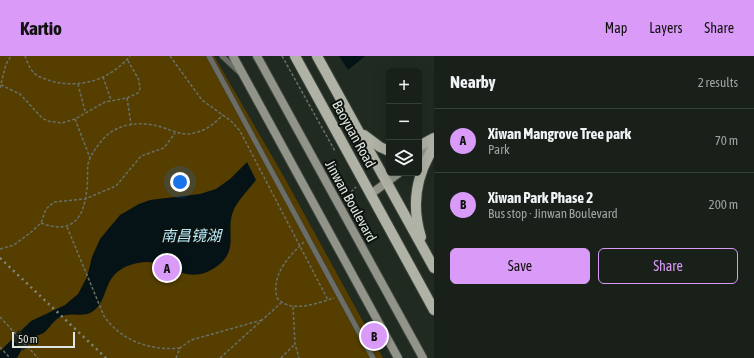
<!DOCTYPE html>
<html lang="en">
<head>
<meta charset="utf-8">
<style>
  :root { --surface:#182019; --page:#252d26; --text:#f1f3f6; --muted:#9fa3a2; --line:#363e38; --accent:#da9af7 }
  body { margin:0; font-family:"Asap Condensed","Noto Sans SC",sans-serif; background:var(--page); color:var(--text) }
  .controls { position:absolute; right:12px; top:12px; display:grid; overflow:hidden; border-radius:6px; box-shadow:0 4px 16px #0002 }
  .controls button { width:36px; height:36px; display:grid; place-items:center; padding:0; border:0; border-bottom:1px solid var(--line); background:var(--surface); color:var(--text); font:20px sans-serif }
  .scale { position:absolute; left:12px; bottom:10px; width:63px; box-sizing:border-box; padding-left:4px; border:2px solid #e0e7e1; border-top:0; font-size:11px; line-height:14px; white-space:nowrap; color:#e0e7e1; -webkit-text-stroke:3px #0d120e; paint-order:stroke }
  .you { position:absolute; left:180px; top:126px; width:14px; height:14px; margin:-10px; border:3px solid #fff; border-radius:50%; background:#1a73e8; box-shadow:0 0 0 6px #1a73e833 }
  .badge { display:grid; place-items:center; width:26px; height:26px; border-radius:50%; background:var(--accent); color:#111; font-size:13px; font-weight:700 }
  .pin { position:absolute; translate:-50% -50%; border:2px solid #fff; box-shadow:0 1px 4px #0006 }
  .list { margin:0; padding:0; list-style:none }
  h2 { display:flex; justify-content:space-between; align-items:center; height:52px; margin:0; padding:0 16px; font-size:17px }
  h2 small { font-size:13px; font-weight:400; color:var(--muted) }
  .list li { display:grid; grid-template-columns:26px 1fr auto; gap:12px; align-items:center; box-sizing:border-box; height:64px; padding:0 16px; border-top:1px solid var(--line) }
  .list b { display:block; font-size:15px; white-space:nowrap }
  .list p { margin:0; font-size:13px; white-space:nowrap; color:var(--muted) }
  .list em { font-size:13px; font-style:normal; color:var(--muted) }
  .actions { display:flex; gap:8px; padding:12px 16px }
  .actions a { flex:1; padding:9px 0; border:1px solid var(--accent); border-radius:6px; text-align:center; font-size:14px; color:var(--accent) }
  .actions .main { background:var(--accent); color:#111 }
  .icon { flex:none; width:22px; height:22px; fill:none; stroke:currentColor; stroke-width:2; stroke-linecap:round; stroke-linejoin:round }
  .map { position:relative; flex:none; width:434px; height:302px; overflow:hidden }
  header { display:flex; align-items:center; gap:24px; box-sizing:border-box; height:56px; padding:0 20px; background:var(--accent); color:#111 }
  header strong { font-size:19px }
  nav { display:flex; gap:22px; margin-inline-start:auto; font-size:14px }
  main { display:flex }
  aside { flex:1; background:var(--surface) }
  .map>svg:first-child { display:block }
  .green { fill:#563e00 }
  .water { fill:#051317 }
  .pier { fill:#202a21 }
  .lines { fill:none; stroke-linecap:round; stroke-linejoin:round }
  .lane-casing { stroke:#3b443c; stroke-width:6 }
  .secondary-casing { stroke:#3b443c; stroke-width:10 }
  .primary-casing { stroke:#3b443c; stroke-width:12 }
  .path { stroke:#687169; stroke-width:1.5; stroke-dasharray:3 2; stroke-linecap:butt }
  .lane { stroke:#6b6d66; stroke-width:5 }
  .secondary { stroke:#92948a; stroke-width:8 }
  .primary { stroke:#afb2a5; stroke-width:10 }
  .rail { stroke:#808981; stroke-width:2.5; stroke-dasharray:2 4; stroke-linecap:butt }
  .labels { text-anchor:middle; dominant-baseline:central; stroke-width:4; stroke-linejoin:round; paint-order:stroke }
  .street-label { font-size:14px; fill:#e0e7e1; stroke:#0d120e }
  .water-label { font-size:15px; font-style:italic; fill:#b8ecfa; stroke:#0d120e }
</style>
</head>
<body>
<header>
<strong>Kartio</strong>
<nav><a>Map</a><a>Layers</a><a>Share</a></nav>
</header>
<main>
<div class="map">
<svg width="434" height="302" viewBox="0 0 434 302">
  <rect width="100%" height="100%" fill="#202a21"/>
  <path class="green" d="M 0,0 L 214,0 L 284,121 L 383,302 L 0,302 Z"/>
  <g class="water">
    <path d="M 339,0 L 365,0 L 348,14 Z"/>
    <path d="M 247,106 L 256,124 C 249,133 239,143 234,153 C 224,175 241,194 216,211 C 184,233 167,200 138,207 C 99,215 112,243 92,256 C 84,261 74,257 66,259 C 55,261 52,269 45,276 C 41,279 37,279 34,281 C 26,285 21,295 17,302 L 0,302 L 0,295 L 31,265 L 65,249 L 78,238 L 87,221 L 92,201 L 100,183 L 120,159 L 139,148 L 150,144 L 200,138 L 216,133 L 230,123 Z"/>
  </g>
  <path class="pier" d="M 19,274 L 31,286 L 23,295 L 11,282 Z"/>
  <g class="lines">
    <g class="lane-casing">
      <g id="lane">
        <path d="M 209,0 L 373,302"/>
        <path d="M 222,0 L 239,16"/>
      </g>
    </g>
    <g class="secondary-casing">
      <g id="secondary">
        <path d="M 233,0 L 398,302"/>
        <path d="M 257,0 L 423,302"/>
        <path d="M 419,101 L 434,86"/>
        <path d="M 371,138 L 399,117"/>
      </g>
    </g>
    <g class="primary-casing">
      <g id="primary">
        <path d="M 295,0 L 434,254"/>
        <path d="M 317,0 L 434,212"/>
        <path d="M 364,79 L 380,91 L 389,95"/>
        <path d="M 419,90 L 434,82"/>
        <path d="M 421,181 C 411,149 416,119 434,91"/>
      </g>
    </g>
    <g class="path">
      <path d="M 25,0 C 27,5 29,12 34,17 C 38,21 45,23 51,25 C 80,33 110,24 130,0"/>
      <path d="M 170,0 L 202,44 L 231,65 L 240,75 L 328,244"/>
      <path d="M 282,0 L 335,95"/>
      <path d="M 103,21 L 111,44"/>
      <path d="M 78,28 L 85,55"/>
      <path d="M 1,29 L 20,38 L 42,62 L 48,65 L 62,67 L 75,63 L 105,46 L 127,42 L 138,37 L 140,33 L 139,24 L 127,3"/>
      <path d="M 0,32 L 6,8 L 11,0"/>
      <path d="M 127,42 L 131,68"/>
      <path d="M 75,63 L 90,102"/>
      <path d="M 344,143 L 356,131"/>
      <path d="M 41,167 C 73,179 84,162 87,132 C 88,124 87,116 88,108 C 91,98 97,90 104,82 C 118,67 142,65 161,71 C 175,75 182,81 198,76 C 208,73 216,66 223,59"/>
      <path d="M 67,171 L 104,260 C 121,285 151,295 180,292"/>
      <path d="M 304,186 C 288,201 271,219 277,242 C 291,258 317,247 334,242"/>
      <path d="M 0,193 L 14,189 L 30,177 L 41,167 L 46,153 L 54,146 L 85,143 L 116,130 L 141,100 L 164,92 L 175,77"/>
      <path d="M 293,251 L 295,288 L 299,302"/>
      <path d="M 0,261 L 38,302"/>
      <path d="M 0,291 L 10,302"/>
      <path d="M 176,302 L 180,292 L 191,284 L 262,264"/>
      <path d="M 220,302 L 281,247"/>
      <path d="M 281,302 L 295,288"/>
    </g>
    <use href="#lane" class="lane"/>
    <use href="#secondary" class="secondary"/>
    <use href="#primary" class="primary"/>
    <path class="rail" d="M 0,202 L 106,302"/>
  </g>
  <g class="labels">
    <g class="street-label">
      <text transform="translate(354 78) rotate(61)">Baoyuan Road</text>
      <text transform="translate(351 145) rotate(61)">Jinwan Boulevard</text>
    </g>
    <g class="water-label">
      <text x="191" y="179">南昌镜湖</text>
    </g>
  </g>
</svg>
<div class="controls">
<button>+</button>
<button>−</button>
<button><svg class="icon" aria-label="layers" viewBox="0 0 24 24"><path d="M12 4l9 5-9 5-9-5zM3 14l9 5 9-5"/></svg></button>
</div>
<div class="scale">50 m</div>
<div class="you"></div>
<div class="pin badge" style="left:167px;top:212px">A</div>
<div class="pin badge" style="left:374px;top:280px">B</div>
</div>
<aside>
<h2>Nearby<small>2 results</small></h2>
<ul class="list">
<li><span class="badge">A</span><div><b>Xiwan Mangrove Tree park</b><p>Park</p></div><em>70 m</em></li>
<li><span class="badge">B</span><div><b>Xiwan Park Phase 2</b><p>Bus stop · Jinwan Boulevard</p></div><em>200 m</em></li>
</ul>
<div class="actions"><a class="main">Save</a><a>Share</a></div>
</aside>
</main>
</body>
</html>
